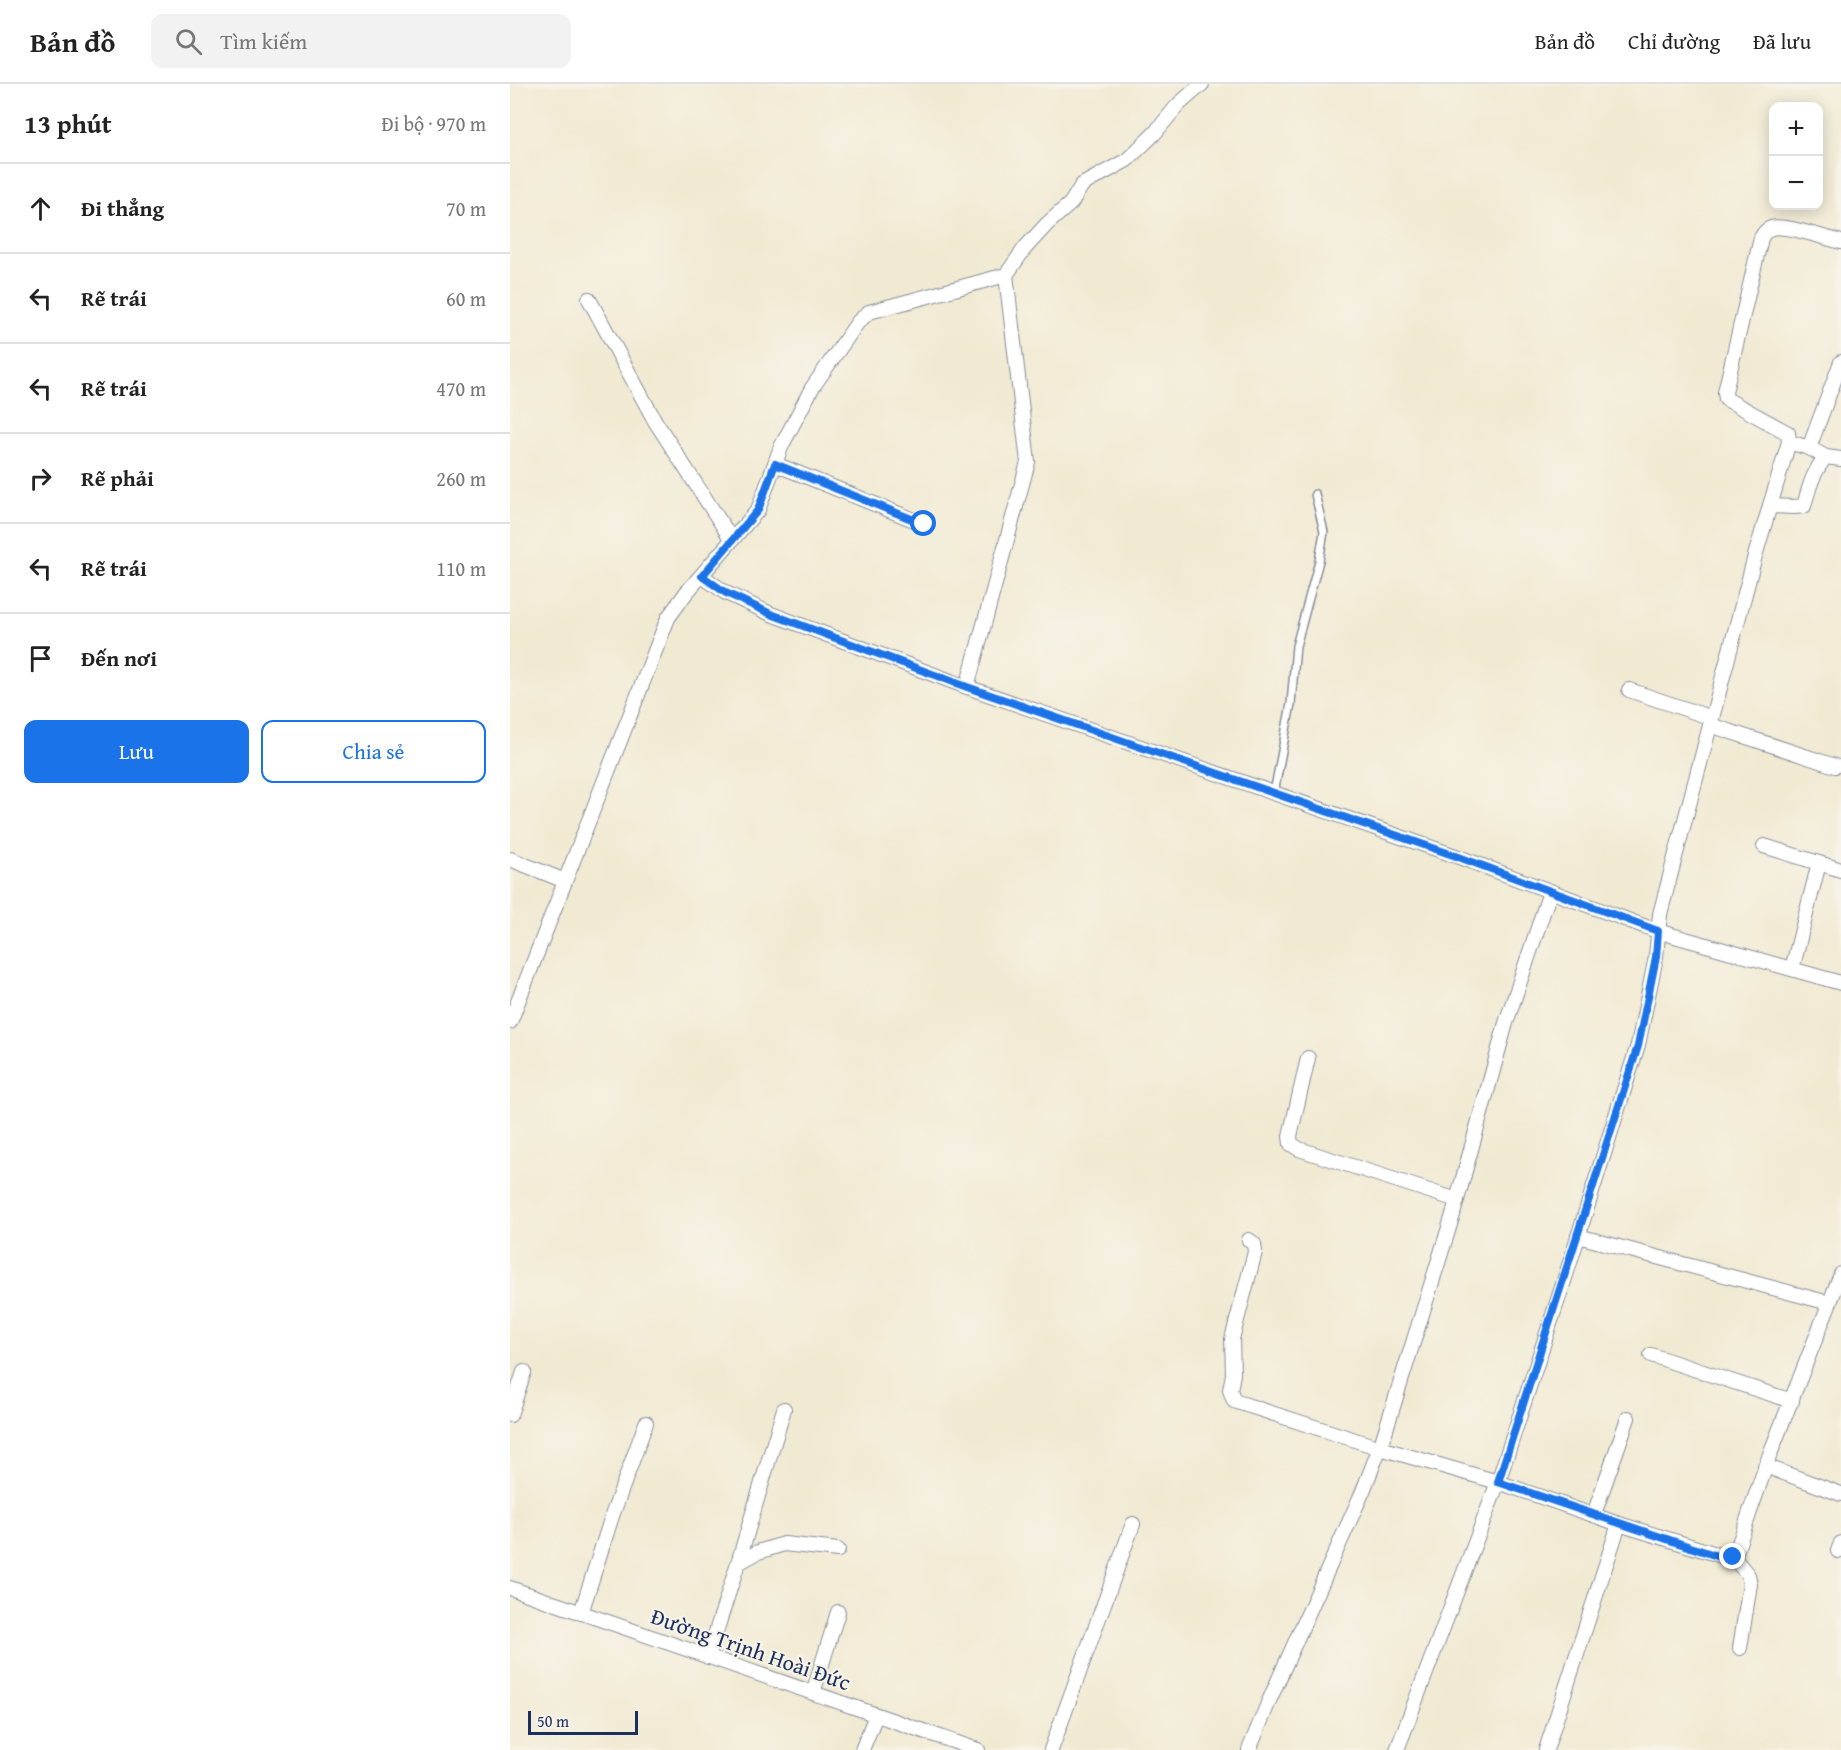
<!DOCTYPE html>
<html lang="vi">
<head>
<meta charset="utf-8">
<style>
  :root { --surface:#fff; --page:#f2f2f2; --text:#222; --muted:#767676; --line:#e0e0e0; --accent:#1a73e8 }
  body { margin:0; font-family:"Gentium Book Plus",serif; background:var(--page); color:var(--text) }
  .controls { position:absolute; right:18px; top:18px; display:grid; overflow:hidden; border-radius:12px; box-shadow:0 3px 15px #0003 }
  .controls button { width:54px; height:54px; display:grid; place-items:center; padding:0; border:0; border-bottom:2px solid var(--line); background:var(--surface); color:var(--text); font:30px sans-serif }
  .scale { position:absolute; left:18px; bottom:15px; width:110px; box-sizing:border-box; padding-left:6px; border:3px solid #1b2f5e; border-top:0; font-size:16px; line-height:21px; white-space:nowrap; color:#1b2f5e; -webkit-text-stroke:4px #f7f3e8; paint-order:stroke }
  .stop { position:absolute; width:18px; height:18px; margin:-14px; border:4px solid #1a73e8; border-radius:50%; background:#fff }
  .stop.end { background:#1a73e8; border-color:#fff; box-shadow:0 2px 6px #0008 }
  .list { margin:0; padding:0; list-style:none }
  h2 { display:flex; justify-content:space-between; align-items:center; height:78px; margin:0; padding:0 24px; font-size:26px }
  h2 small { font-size:20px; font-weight:400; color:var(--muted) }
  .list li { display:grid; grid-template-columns:39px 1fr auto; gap:18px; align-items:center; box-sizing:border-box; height:90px; padding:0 24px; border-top:2px solid var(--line) }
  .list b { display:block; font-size:22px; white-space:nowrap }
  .list em { font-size:20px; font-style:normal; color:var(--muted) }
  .actions { display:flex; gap:12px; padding:18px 24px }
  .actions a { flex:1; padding:14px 0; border:2px solid var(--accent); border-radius:12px; text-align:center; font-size:21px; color:var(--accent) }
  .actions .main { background:var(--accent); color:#fff }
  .icon { flex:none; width:33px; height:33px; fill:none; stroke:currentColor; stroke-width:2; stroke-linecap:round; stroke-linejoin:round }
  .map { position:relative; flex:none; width:1331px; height:1666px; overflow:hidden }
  header { display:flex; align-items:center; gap:36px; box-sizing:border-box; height:84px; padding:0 30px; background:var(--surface); border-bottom:2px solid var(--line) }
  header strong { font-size:28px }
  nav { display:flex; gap:33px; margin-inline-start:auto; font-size:21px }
  .search { width:420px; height:54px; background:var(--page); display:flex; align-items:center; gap:15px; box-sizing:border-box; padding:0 21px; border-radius:12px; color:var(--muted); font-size:22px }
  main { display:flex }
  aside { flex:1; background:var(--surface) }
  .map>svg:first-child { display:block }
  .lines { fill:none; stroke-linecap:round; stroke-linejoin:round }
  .service-casing { stroke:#868c98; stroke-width:10 }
  .minor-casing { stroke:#868c98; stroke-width:16 }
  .service { stroke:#fff; stroke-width:7 }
  .minor { stroke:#fff; stroke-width:14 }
  .route { stroke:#1a73e8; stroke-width:8 }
  .labels { text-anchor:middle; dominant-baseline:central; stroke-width:4.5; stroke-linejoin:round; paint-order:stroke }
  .street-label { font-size:22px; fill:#1b2f5e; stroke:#f7f3e8 }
</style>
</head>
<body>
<header>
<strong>Bản đồ</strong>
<div class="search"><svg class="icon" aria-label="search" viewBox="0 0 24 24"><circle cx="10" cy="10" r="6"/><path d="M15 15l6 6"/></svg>Tìm kiếm</div>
<nav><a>Bản đồ</a><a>Chỉ đường</a><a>Đã lưu</a></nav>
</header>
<main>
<aside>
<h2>13 phút<small>Đi bộ · 970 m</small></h2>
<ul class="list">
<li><svg class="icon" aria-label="ahead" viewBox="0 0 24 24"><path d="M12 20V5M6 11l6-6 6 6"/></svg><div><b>Đi thẳng</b></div><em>70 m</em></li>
<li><svg class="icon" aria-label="left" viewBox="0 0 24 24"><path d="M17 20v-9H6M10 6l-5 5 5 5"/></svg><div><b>Rẽ trái</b></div><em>60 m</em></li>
<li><svg class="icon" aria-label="left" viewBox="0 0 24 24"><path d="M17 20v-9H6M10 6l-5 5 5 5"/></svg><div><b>Rẽ trái</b></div><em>470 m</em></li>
<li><svg class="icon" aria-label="right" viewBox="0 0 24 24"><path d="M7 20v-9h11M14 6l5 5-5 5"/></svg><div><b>Rẽ phải</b></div><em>260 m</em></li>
<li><svg class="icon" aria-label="left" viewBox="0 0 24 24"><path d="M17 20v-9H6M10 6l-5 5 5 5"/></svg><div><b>Rẽ trái</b></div><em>110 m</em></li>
<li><svg class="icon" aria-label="arrive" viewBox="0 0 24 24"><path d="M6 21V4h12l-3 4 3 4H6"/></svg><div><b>Đến nơi</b></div></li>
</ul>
<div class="actions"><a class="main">Lưu</a><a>Chia sẻ</a></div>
</aside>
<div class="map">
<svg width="1331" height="1666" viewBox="0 0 1331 1666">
  <rect width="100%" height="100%" fill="#f7f3e8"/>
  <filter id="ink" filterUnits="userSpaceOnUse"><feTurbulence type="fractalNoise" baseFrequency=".0167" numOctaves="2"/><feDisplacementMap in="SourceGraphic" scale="12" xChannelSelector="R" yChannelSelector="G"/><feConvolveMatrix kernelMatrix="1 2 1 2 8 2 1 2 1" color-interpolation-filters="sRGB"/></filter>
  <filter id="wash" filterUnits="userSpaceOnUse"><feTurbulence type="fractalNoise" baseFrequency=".008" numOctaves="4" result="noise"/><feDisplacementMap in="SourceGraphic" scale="24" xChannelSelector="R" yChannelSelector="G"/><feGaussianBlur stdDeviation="1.35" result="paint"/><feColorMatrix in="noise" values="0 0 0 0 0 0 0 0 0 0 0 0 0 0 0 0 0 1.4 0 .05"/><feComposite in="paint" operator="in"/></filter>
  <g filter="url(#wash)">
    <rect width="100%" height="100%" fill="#f1ead3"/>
  </g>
  <g filter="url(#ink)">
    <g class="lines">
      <g class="service-casing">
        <path id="service" d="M 764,709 L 781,620 L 786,562 L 809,477 L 814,448 L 805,410"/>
      </g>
      <g class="minor-casing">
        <g id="minor">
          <path d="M 79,215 L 145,337 L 222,456"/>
          <path d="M 1299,364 L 1331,278"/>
          <path d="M 1316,373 L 1299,364 L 1279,358 L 1278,349 L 1216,315 L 1215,308 L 1251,154 C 1253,150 1256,146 1261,144 C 1274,140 1316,154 1331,158"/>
          <path d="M 265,380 L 414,440"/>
          <path d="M 1260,422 L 1284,423 L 1294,422 C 1299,404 1303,387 1316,373 L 1331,375"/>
          <path d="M 192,492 L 216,509 L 261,530 L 457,603 L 946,772 L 1147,847 L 1331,899"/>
          <path d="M 457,603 L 518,378 L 496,191"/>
          <path d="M 1119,606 L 1202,634"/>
          <path d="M 1200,641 L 1325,682"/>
          <path d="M 1254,762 L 1331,786"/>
          <path d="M 0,775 L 55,797"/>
          <path d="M 1282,885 L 1309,779"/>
          <path d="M 0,938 L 158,534 L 176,509 L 248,426 L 271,363 L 302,304 L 348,238 L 359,228 L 496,191 L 515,164 L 537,140 L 561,119 L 572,101 L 617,76 L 644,50 L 668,21 L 692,0"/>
          <path d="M 798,974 L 780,1052 L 781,1060 L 789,1065 L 947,1116"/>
          <path d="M 1068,1152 L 1319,1219"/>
          <path d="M 739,1156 L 744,1160 L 745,1168 L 722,1255 L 723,1290 L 720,1306 L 724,1317 L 870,1364 L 988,1398 L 1109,1440 L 1219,1474 L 1223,1473 L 1226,1468 L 1260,1370 L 1331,1190"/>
          <path d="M 1141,1271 L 1282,1317"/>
          <path d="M 0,1331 L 14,1288"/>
          <path d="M 1255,1382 L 1331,1410"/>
          <path d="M 1084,1430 L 1118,1334"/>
          <path d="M 1328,1467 L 1331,1459"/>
          <path d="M 1223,1473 L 1238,1491 L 1240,1500 L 1230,1564"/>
          <path d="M 228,1479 L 274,1325"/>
          <path d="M 0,1504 L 468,1666"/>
          <path d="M 71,1529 L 103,1429 L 136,1339"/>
          <path d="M 198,1573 L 228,1479 L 248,1468 L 274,1460 L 328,1466"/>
          <path d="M 303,1609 L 328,1528"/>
          <path d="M 352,1666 L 366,1631"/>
          <path d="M 541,1666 L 623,1440"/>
          <path d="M 739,1666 L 759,1617 L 853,1407 L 872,1358 L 942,1134 L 996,939 L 1040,808"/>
          <path d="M 887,1666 L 988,1398 L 1056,1191 L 1128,961 L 1146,873 L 1150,830 L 1245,472 L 1279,358"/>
          <path d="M 1036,1666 L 1109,1440"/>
        </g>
      </g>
      <use href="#service" class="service"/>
      <use href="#minor" class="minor"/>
    </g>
  </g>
  <g class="lines" filter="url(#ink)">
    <path class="route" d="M 414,440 L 265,380 L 248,426 L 192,492 L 216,509 L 261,530 L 457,603 L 946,772 L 1148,847 L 1146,873 L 1128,962 L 988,1398 L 1213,1474 L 1223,1473"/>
  </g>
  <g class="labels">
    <g class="street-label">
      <text transform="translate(241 1565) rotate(19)">Đường Trịnh Hoài Đức</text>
    </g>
  </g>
</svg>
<div class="controls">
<button>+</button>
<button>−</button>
</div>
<div class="scale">50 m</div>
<div class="stop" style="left:414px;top:440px"></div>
<div class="stop end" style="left:1223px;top:1473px"></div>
</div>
</main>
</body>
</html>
